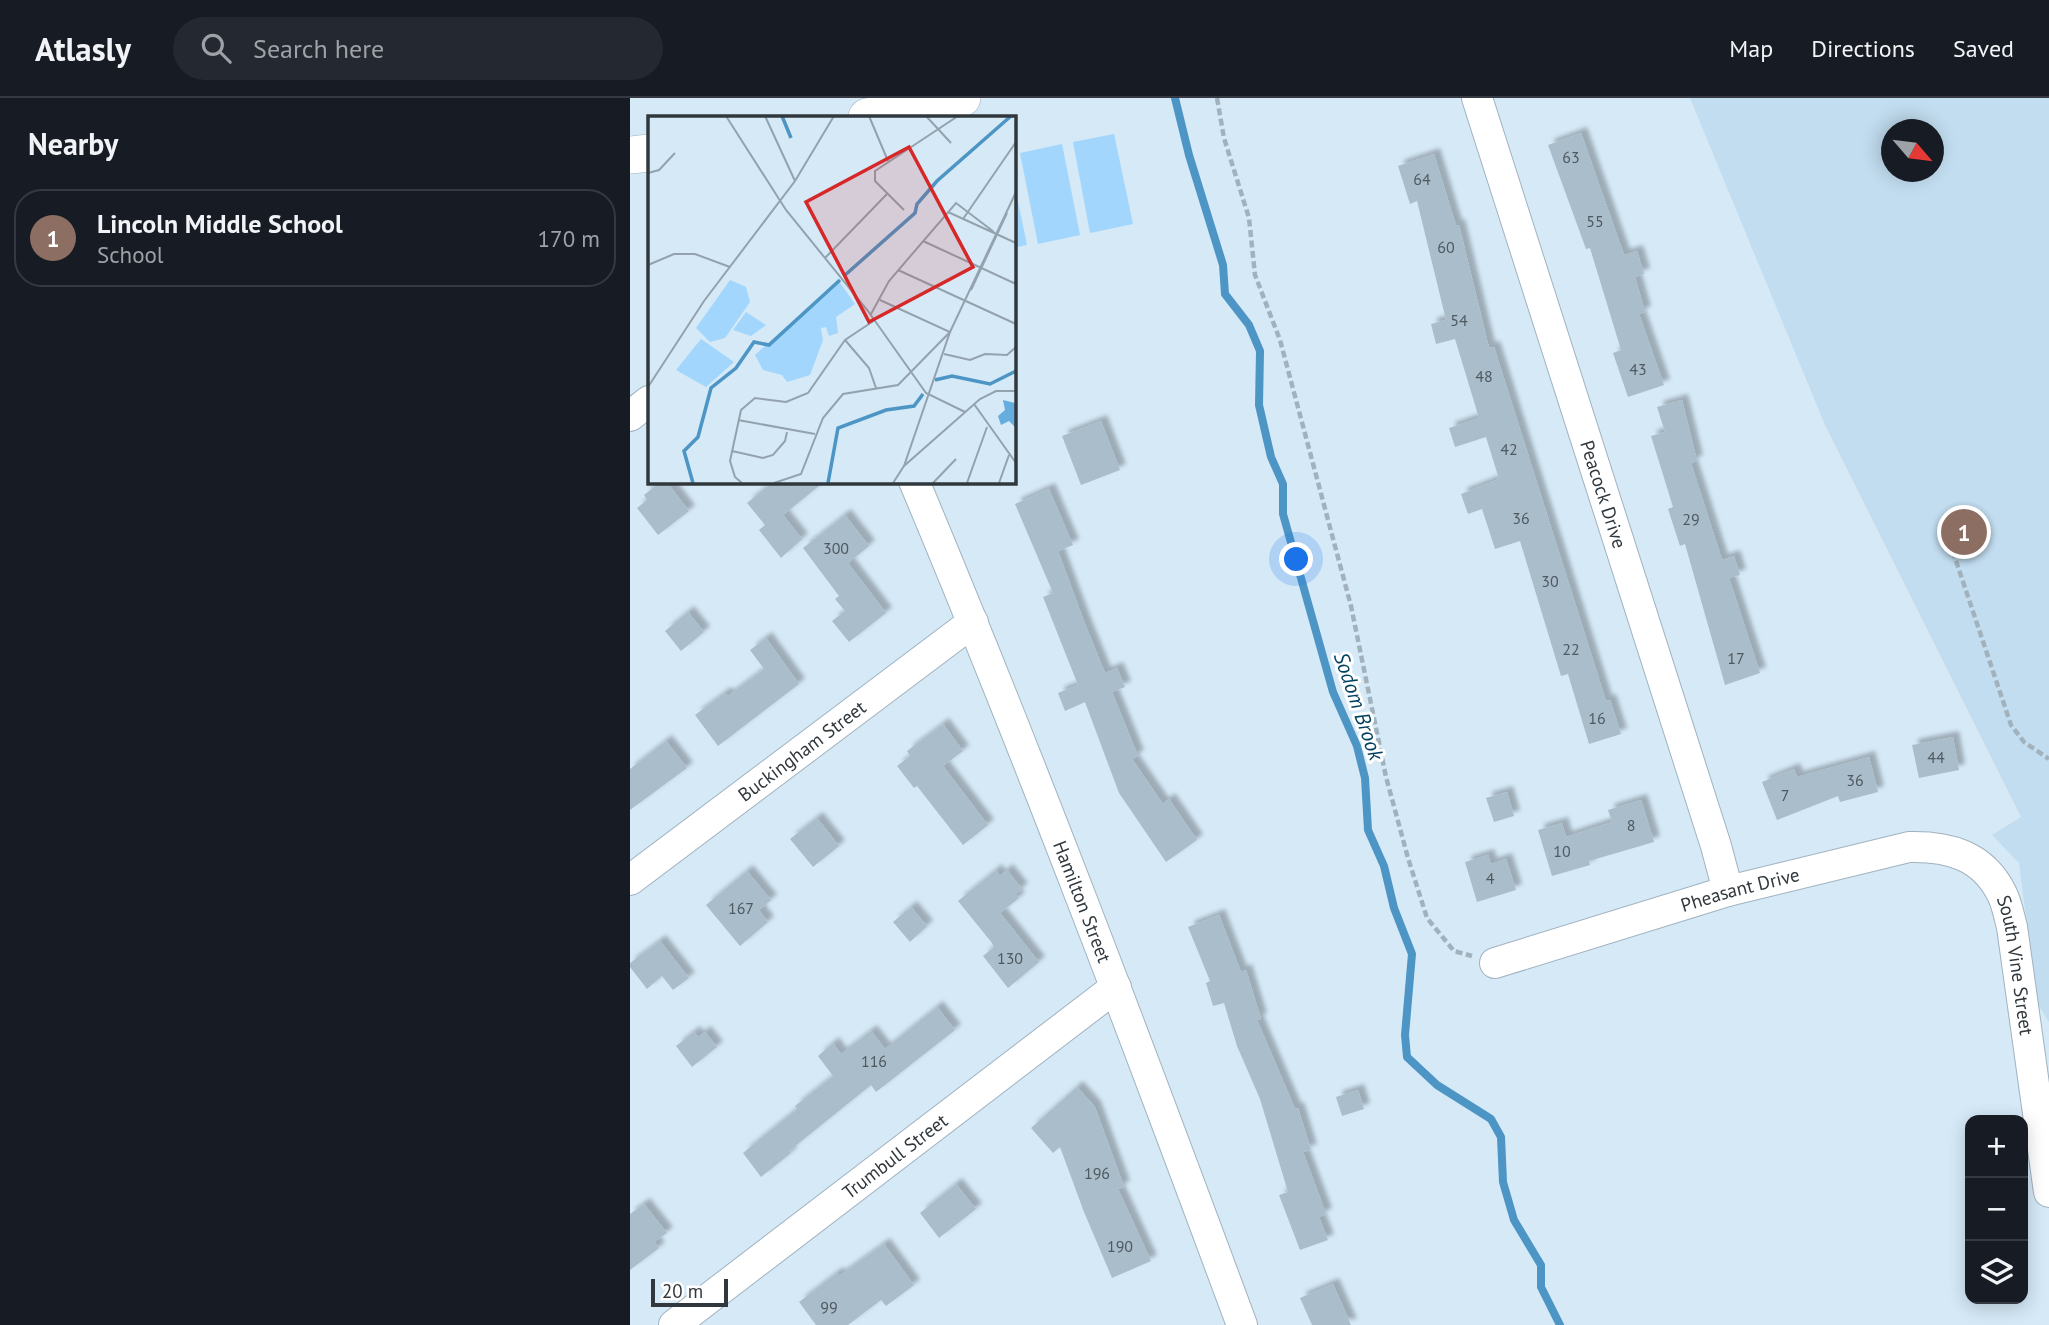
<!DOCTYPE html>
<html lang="en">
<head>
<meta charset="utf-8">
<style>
  :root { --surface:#171b24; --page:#242831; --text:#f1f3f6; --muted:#9ea1a6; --line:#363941; --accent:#8c9099 }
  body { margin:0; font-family:"PT Sans",sans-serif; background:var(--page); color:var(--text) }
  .controls { position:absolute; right:21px; bottom:21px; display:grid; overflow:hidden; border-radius:14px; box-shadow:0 4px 18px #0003 }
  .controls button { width:63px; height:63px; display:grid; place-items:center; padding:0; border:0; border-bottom:2px solid var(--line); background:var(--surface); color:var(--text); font:35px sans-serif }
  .compass { position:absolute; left:1251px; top:21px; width:63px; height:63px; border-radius:50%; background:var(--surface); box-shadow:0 4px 18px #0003; rotate:118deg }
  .scale { position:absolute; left:21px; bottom:18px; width:77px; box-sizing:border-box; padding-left:7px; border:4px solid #30383d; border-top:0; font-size:19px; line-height:24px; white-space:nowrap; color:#30383d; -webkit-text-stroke:5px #fff; paint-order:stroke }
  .you { position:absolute; left:667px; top:462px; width:24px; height:24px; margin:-18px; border:5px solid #fff; border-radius:50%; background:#1a73e8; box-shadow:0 0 0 10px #1a73e833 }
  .badge { display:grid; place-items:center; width:46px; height:46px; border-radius:50%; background:var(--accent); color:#fff; font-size:23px; font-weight:700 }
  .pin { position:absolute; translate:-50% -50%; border:4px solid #fff; box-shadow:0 2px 7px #0006 }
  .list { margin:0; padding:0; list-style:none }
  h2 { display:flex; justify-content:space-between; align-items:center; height:91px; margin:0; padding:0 28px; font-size:30px }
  h2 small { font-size:23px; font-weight:400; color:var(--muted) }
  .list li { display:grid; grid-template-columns:46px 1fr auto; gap:21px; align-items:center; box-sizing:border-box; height:98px; margin:0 14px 14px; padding:0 14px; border:2px solid var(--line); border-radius:28px }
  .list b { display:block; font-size:26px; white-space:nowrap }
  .list p { margin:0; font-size:23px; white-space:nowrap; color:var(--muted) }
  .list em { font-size:23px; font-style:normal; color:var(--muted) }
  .icon { flex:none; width:38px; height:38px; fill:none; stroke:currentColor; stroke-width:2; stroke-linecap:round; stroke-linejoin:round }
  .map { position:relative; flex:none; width:1419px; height:1227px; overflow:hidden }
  header { display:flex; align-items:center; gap:42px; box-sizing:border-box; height:98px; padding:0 35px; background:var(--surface); border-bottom:2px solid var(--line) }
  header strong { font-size:33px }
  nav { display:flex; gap:38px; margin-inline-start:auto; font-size:24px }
  .search { width:490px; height:63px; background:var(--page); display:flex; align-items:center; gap:18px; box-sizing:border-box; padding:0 24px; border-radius:38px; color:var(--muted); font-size:26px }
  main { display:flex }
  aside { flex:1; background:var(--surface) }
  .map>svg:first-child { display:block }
  .built { fill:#c2ddf0; fill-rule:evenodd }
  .green { fill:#a2d6fc }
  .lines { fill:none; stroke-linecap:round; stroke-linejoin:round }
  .stream { stroke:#4d95c5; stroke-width:8 }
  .building { fill:#aabdcb; filter:url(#shadow) }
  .minor-casing { stroke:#a0b2c0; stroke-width:32 }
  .tertiary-casing { stroke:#a0b2c0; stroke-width:38 }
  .path { stroke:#a2b2bd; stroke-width:4.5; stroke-dasharray:7 3.5; stroke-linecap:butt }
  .minor { stroke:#fff; stroke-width:30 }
  .tertiary { stroke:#fff; stroke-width:37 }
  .labels { text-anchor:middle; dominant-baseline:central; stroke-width:6; stroke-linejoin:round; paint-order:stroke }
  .number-label { font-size:16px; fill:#4e5960 }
  .street-label { font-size:19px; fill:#30383d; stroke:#fff }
  .water-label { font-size:21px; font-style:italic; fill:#013f5f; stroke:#fff }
  .inset-river { fill:none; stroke:#4d95c5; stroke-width:3.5 }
  .inset-road { fill:none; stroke:#93a2ad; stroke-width:2 }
  .view { fill:#d62828; fill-opacity:0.15; stroke:#d62828; stroke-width:3.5 }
  .inset-edge { fill:none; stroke:#30383d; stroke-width:3.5 }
</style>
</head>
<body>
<header>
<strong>Atlasly</strong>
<div class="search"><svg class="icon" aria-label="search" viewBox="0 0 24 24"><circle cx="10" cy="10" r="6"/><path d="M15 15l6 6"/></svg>Search here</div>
<nav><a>Map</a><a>Directions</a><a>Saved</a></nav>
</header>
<main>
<aside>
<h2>Nearby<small></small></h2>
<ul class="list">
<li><span class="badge" style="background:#8d6e63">1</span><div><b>Lincoln Middle School</b><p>School</p></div><em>170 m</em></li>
</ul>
</aside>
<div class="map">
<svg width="1419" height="1227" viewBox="0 0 1419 1227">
  <defs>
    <filter id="shadow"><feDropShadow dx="6" dy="-6" stdDeviation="2" flood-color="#0004"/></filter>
  </defs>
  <rect width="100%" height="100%" fill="#d5e9f7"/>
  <path class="built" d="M 1060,0 L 1419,0 L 1419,924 L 1407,905 L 1389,765 L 1362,737 L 1391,719 L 1195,327 ZM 1262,32 L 1304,32 L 1304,74 L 1262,74 Z"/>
  <g class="green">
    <path d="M 484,36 L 503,126 L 460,135 L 443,44 Z"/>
    <path d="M 432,46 L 450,137 L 408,146 L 390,55 Z"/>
    <path d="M 383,80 L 397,147 L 383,150 Z"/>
  </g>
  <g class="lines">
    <path class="stream" d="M 545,0 L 559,57 L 593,167 L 595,196 L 619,227 L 630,253 L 629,307 L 641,359 L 653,386 L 653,416 L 703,594 L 727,648 L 735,680 L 738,732 L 754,768 L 764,810 L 782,856 L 775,937 L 777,959 L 807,987 L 861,1021 L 871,1039 L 873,1084 L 884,1122 L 911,1167 L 911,1189 L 930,1227"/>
  </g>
  <g class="building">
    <path d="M 951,35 L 994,157 L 1007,153 L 1014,176 L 1005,179 L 1015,214 L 1009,216 L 1034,287 L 998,299 L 983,255 L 991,252 L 960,150 L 956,151 L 918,47 Z"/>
    <path d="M 804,56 L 826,128 L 829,127 L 859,250 L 864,249 L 976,603 L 980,602 L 991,636 L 959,646 L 938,576 L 931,578 L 890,443 L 865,451 L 852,411 L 838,416 L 831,396 L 869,381 L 856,339 L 825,349 L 819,330 L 849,320 L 825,241 L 806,246 L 801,226 L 816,222 L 787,103 L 780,106 L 768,68 Z"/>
    <path d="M 1052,302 L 1067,363 L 1061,365 L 1092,462 L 1104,458 L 1110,477 L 1099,480 L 1130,575 L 1095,587 L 1055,446 L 1050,448 L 1038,411 L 1043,409 L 1021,338 L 1035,334 L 1027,309 Z"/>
    <path d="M 471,323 L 490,372 L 451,387 L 432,338 Z"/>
    <path d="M 32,383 L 36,383 L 59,413 L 28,437 L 7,410 L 17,402 L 14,397 Z"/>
    <path d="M 144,383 L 195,383 L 153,417 L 172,441 L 151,460 L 129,432 L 135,427 L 117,405 Z"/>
    <path d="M 419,391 L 443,447 L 428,453 L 455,526 L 475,575 L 487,570 L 495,589 L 482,594 L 508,658 L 502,661 L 533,706 L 539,701 L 567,742 L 536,764 L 489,695 L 455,604 L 435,613 L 428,595 L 448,587 L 413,499 L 423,495 L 385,406 Z"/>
    <path d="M 215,417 L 239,448 L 218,465 L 256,515 L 219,544 L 202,523 L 215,513 L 205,501 L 209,498 L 173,450 Z"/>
    <path d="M 58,514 L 74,534 L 51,553 L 35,533 Z"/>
    <path d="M 136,540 L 169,586 L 88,648 L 65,617 L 95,595 L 98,598 L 134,571 L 120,552 Z"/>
    <path d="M 313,626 L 333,653 L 313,668 L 358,727 L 333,747 L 287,688 L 284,690 L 267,668 L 280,658 L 277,653 Z"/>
    <path d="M 1323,639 L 1329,672 L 1289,680 L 1282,647 Z"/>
    <path d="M 36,643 L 57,670 L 0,712 L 0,671 Z"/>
    <path d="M 1239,659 L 1248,694 L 1210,704 L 1208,698 L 1147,722 L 1132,684 L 1164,671 L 1167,679 Z"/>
    <path d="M 877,694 L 884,718 L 864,724 L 856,700 Z"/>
    <path d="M 1011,702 L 1024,744 L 959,763 L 960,767 L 922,778 L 908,732 L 932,725 L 936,739 L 982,724 L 978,712 Z"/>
    <path d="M 187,720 L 209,748 L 183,769 L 160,741 Z"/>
    <path d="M 858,757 L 861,766 L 876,761 L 886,792 L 847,804 L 835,764 Z"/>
    <path d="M 366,772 L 370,778 L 377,772 L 392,791 L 385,796 L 389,800 L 370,815 L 409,864 L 378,890 L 353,858 L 364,849 L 362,845 L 328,803 Z"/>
    <path d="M 117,773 L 141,802 L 129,812 L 138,824 L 110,848 L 76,807 Z"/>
    <path d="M 281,809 L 297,828 L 280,844 L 263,824 Z"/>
    <path d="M 589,817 L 611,874 L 616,872 L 631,921 L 627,922 L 665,1011 L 668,1010 L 681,1052 L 673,1054 L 696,1116 L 689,1119 L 698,1142 L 670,1152 L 649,1097 L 658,1094 L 630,1001 L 607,948 L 594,905 L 583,908 L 576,885 L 580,883 L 558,829 Z"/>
    <path d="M 30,843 L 59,880 L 43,892 L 32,878 L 17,891 L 0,869 L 0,865 Z"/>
    <path d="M 307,909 L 325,932 L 246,994 L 241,987 L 159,1053 L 161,1055 L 131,1079 L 113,1055 L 167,1011 L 165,1008 L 203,978 L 188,958 L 203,945 L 211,956 L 241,933 L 255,951 Z"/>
    <path d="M 64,934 L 68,939 L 75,934 L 87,949 L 62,969 L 46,948 Z"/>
    <path d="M 447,989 L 465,1009 L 494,1089 L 488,1091 L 521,1163 L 482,1180 L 454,1114 L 430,1049 L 423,1055 L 401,1030 Z"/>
    <path d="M 728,992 L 734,1011 L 712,1018 L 706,999 Z"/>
    <path d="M 326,1086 L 346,1111 L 309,1140 L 290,1115 Z"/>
    <path d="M 14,1106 L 37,1135 L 24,1144 L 29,1150 L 0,1172 L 0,1116 Z"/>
    <path d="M 254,1146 L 284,1187 L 256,1208 L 251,1202 L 218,1227 L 186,1227 L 169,1204 L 207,1175 L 209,1178 Z"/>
    <path d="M 703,1186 L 721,1227 L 682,1227 L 670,1200 Z"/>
  </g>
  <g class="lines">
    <g class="minor-casing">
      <g id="minor">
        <path id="s1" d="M 847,0 L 1086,748 L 1098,793"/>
        <path d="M 0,318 L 19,303"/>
        <path id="s2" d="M 284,383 C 401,662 507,944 612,1227"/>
        <path id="s3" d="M 0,782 L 343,524"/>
        <path id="s4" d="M 865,865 L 1098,793 L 1279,749 C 1318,748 1353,757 1372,796 C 1377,806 1379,818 1382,829 L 1419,1094"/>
        <path id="s5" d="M 44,1227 L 486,889"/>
      </g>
    </g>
    <g class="tertiary-casing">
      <g id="tertiary">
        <path d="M 237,19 L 332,0"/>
        <path d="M 0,57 L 19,55"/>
      </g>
    </g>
    <g class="path">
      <path d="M 587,0 L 594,40 L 619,120 L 625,177 L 650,242 L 721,508 L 756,679 L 778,760 L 797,820 L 824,853 L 842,858"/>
      <path d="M 1316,433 L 1381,627 L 1394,644 L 1419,661"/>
    </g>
    <use href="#minor" class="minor"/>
    <use href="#tertiary" class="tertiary"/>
  </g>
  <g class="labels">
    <g class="number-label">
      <text x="941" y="59">63</text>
      <text x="792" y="81">64</text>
      <text x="965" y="123">55</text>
      <text x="816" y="149">60</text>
      <text x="829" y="222">54</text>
      <text x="1008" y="271">43</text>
      <text x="854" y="278">48</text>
      <text x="879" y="351">42</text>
      <text x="891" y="420">36</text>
      <text x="1061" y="421">29</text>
      <text x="206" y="450">300</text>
      <text x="920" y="483">30</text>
      <text x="941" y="551">22</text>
      <text x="1106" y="560">17</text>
      <text x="967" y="620">16</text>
      <text x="1306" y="659">44</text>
      <text x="1225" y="682">36</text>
      <text x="1155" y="697">7</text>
      <text x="1001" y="727">8</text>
      <text x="932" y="753">10</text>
      <text x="860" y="780">4</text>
      <text x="111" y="810">167</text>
      <text x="380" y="860">130</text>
      <text x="244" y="963">116</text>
      <text x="467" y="1075">196</text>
      <text x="490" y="1148">190</text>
      <text x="199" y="1209">99</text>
    </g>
    <g class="street-label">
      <text stroke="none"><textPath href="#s1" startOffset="416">Peacock Drive</textPath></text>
      <text stroke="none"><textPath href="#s3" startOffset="215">Buckingham Street</textPath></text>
      <text stroke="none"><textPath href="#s4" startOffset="256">Pheasant Drive</textPath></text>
      <text stroke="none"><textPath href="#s2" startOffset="453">Hamilton Street</textPath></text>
      <text stroke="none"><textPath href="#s4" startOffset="614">South Vine Street</textPath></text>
      <text stroke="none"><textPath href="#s5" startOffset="278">Trumbull Street</textPath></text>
    </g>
    <g class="water-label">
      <text transform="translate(729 608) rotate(71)">Sodom Brook</text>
    </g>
  </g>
  <g transform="translate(18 18)">
    <rect width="368" height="368" fill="#d5e9f7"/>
    <path d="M 82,164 L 98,171 L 102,186 L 77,222 L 62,226 L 48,212 ZM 190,164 L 207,188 L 188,201 L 190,217 L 181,220 L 178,211 L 173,212 L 175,224 L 162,259 L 139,266 L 134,259 L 115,254 L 107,239 ZM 98,196 L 118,209 L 103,220 L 85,214 ZM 53,223 L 86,246 L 58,271 L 28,254 Z" fill="#a2d6fc"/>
    <path d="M 355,284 L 367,287 L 367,311 L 361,305 L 353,309 L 350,300 L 357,294 Z" fill="#65adde"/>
    <path class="inset-river" d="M 134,0 L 143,22M 196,160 L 267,97 L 269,88 L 289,65 L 363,0M 287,264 L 304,260 L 342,268 L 368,255M 45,367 L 36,335 L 50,321 L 63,272 L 88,252 L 106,226 L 121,229 L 192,164M 180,367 L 190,312 L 238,294 L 266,290 L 275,278"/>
    <path class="inset-road" d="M 78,0 L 138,94 L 220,195 L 278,277 L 317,296M 117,0 L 147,65M 221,0 L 240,45M 278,0 L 303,27M 0,57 L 11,54 L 27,37M 256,94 L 227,65 L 227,55 L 310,0M 300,96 L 368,127M 315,103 L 368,26M 275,125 L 368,168M 177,142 L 239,78M 0,149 L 26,138 L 47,138 L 82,151M 250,154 L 368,208M 323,174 L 359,97M 223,198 L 241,165 L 308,87 L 346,116M 197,224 L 221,252 L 228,272M 296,238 L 322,244 L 337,238 L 359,239 L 368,231M 0,271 L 56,185 L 147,65 L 186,0M 326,288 L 368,347M 90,304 L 167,318M 84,335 L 115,342 L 125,339 L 137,325 L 139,316M 256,350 L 302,216 L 368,76M 94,367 L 87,361 L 82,345 L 93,294 L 107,282 L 138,286 L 160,277 L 197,224 L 227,204M 126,367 L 153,358 L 175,302 L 195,278 L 250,269 L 302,216 L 232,184M 245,367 L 256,350 L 332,283 L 348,275 L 368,275M 285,367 L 308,343M 319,367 L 339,311M 351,367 L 361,339"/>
    <path class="view" d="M 261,31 L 325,151 L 221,206 L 158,86 Z"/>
    <rect width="368" height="368" class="inset-edge"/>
  </g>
</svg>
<div class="controls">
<button>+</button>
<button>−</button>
<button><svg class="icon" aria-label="layers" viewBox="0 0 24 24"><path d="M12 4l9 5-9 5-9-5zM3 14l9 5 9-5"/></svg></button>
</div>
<svg class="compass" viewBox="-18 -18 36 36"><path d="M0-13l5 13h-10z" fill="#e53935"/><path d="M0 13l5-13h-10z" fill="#9ea1a6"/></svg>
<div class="scale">20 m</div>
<div class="you"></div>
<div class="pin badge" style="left:1334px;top:434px;background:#8d6e63">1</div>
</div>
</main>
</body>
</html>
